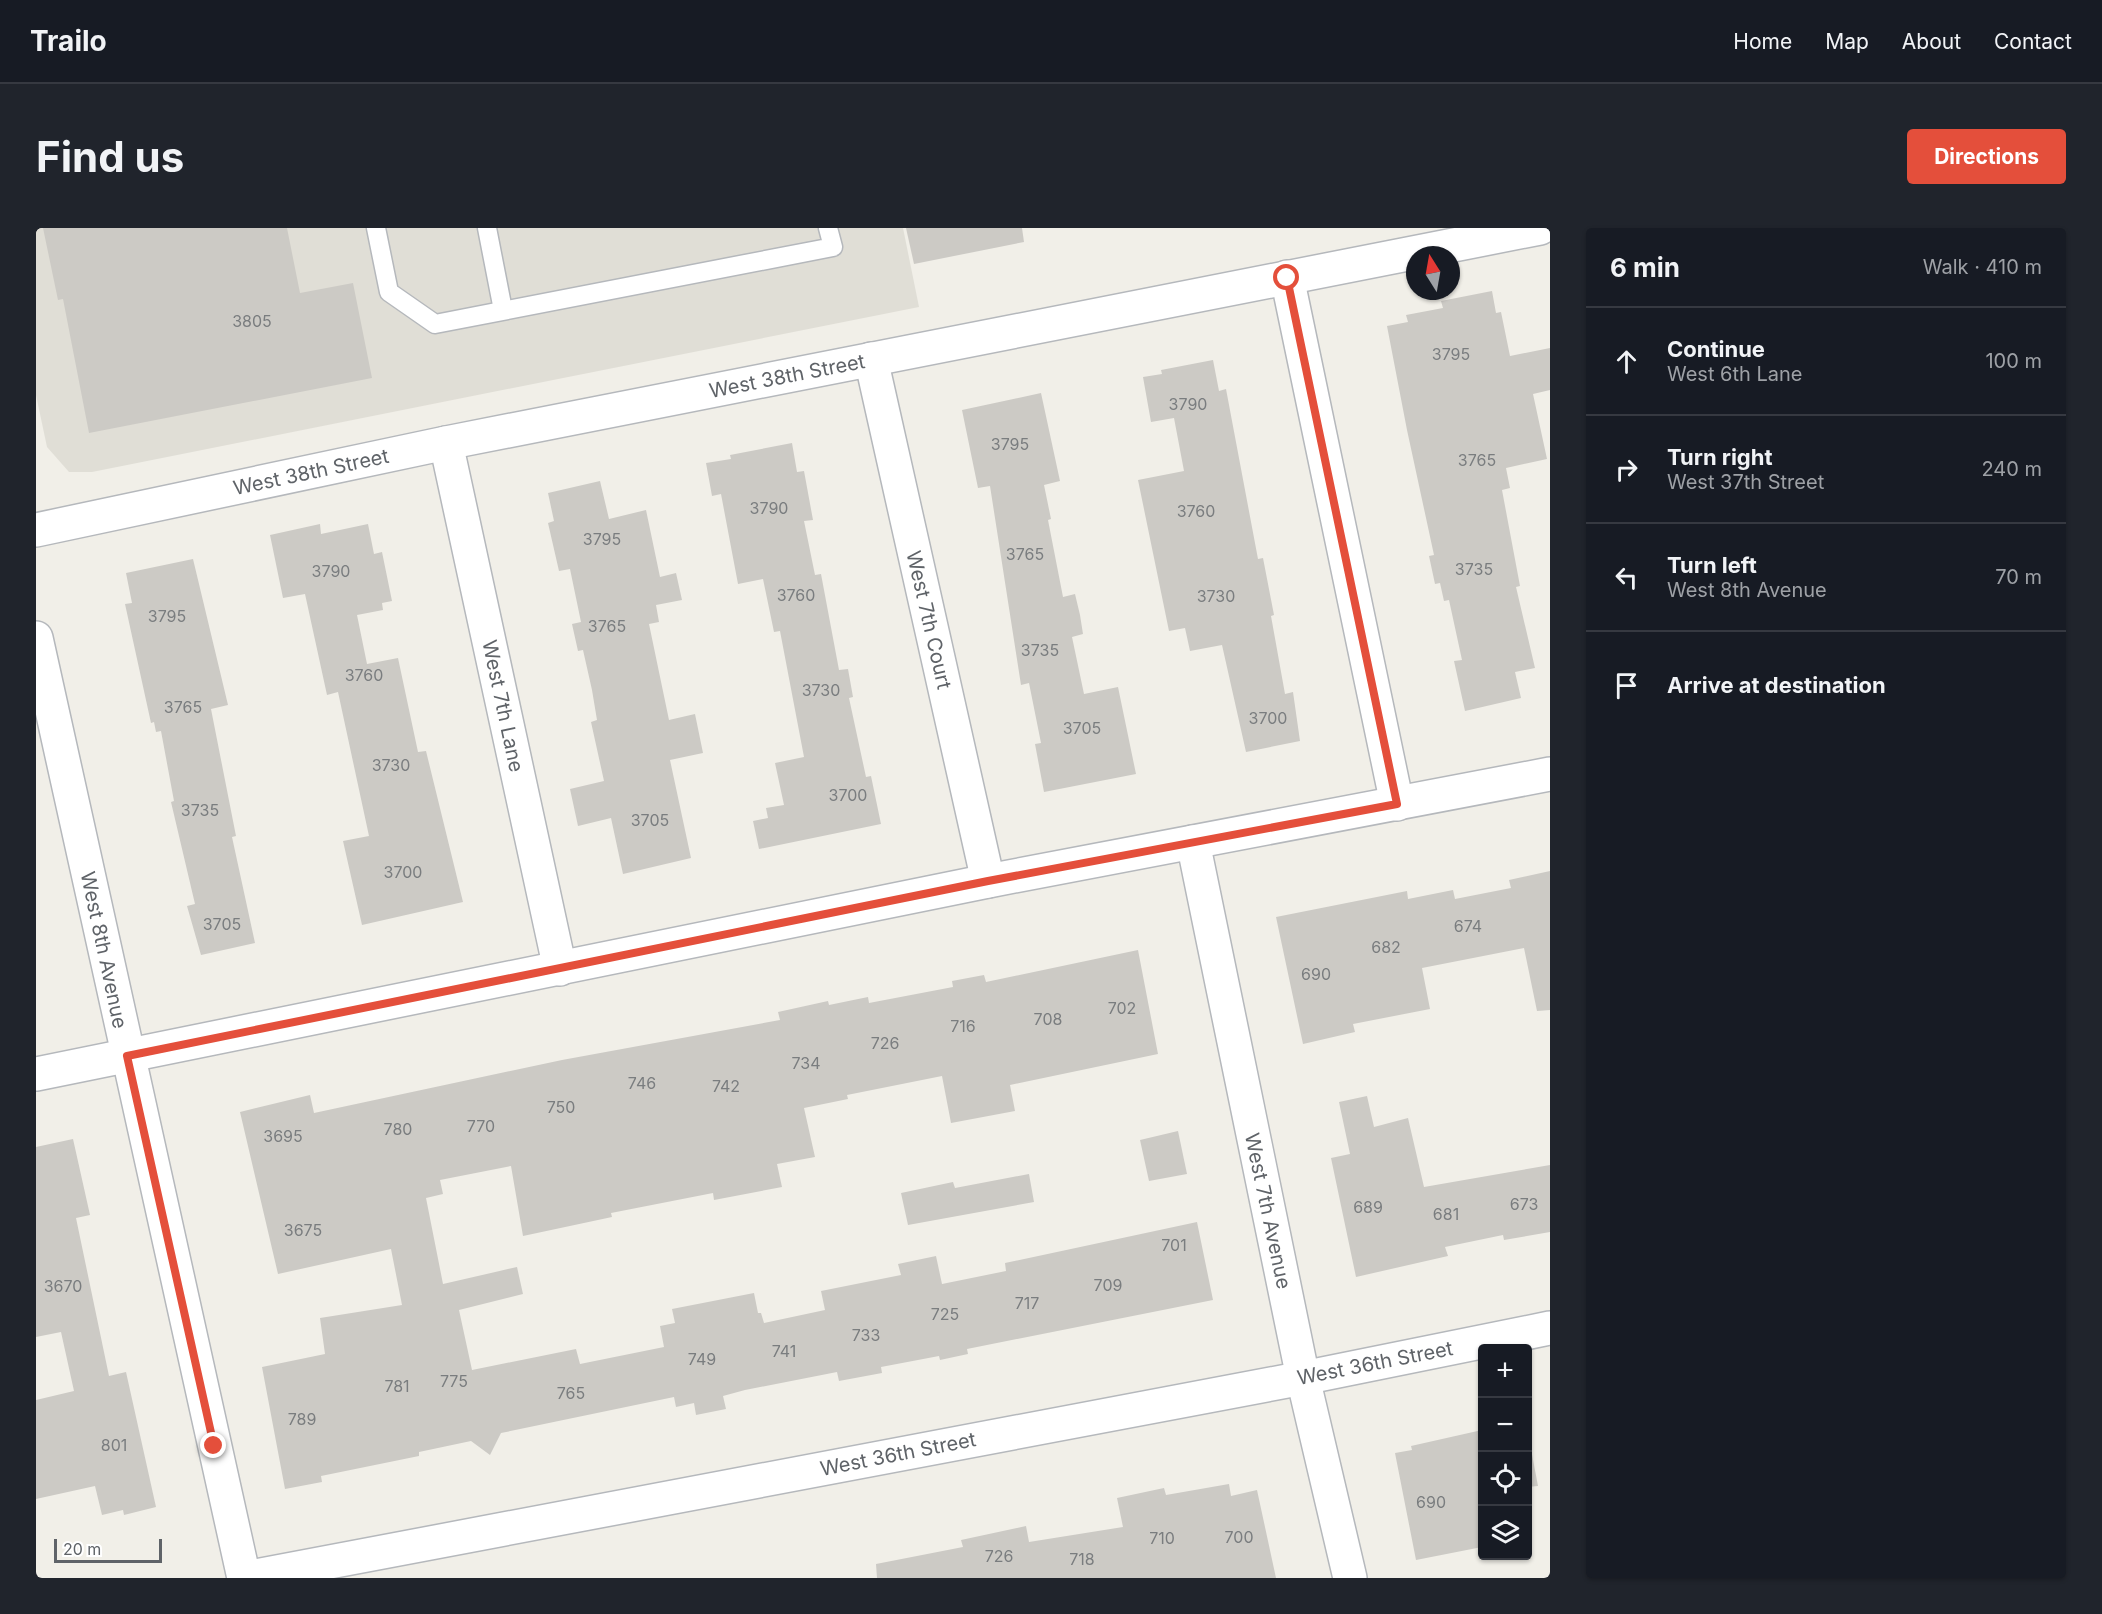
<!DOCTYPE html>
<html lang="en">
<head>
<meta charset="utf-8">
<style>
  :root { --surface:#171b24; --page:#20242c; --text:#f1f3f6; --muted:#9ea1a6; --line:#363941; --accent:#e44f3b }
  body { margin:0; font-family:Inter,sans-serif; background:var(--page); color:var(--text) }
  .controls { position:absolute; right:18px; bottom:18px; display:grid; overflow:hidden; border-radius:6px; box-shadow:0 2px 4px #0004 }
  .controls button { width:54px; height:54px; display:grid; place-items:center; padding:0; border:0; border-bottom:2px solid var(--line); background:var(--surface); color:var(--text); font:30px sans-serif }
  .compass { position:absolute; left:1370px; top:18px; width:54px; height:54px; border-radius:50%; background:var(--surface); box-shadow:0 2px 4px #0004; rotate:349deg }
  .scale { position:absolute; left:18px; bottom:15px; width:108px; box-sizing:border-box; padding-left:6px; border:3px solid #5f6368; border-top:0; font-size:16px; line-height:21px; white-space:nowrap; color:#5f6368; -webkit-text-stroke:4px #fff; paint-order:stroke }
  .stop { position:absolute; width:18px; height:18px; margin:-14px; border:4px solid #e44f3b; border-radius:50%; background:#fff }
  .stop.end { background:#e44f3b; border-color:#fff; box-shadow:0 2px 6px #0008 }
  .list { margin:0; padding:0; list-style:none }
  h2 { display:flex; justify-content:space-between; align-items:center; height:78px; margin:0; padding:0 24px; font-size:26px }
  h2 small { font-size:20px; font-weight:400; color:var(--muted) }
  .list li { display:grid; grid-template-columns:39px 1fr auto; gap:18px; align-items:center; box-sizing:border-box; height:108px; padding:0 24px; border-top:2px solid var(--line) }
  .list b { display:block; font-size:22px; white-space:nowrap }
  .list p { margin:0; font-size:20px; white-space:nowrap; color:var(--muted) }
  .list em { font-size:20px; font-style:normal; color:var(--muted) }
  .icon { flex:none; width:33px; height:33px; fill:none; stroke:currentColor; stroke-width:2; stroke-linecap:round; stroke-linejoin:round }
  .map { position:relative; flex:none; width:1514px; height:1350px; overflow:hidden; border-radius:6px }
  header { display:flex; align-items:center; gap:36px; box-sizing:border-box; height:84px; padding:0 30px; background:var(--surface); border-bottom:2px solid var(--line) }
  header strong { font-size:28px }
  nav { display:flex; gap:33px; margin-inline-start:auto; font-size:21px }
  .intro { display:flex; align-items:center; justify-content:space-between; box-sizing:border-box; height:144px; padding:0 36px }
  h1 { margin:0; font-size:42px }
  .button { padding:15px 27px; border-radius:6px; background:var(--accent); color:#fff; font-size:21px; font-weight:700 }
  main { display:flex; gap:36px; padding:0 36px }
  aside { flex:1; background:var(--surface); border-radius:6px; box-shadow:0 2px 4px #0004 }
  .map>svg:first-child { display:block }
  .education { fill:#e0ded6 }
  .building { fill:#cccac5 }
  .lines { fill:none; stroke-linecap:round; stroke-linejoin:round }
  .service-casing { stroke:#b5b8bc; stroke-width:21 }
  .minor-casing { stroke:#b5b8bc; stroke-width:36 }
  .tertiary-casing { stroke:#b5b8bc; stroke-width:36 }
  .service { stroke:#fff; stroke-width:18 }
  .minor { stroke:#fff; stroke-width:33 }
  .tertiary { stroke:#fff; stroke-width:33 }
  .route { stroke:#e44f3b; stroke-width:8 }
  .labels { text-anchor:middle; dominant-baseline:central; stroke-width:4.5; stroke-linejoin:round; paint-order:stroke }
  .number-label { font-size:16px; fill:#7a7d7f }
  .street-label { font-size:20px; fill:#5f6368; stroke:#fff }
</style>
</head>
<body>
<header>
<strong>Trailo</strong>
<nav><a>Home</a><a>Map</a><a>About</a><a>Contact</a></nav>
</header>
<div class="intro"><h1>Find us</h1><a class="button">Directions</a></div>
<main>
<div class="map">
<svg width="1514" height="1350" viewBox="0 0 1514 1350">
  <rect width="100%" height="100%" fill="#f1efe8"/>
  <path class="education" d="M 0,0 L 867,0 L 883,79 L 56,244 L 33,244 L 11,219 L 0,167 Z"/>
  <g class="building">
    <path d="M 7,0 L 251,0 L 264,65 L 317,55 L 336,150 L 53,205 L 27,71 L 22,72 Z"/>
    <path d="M 870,0 L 986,0 L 988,14 L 878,36 Z"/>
    <path d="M 1456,63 L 1460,85 L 1465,84 L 1474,128 L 1514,120 L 1514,162 L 1497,166 L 1511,231 L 1470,240 L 1474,260 L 1466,262 L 1484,358 L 1480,359 L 1499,440 L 1479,444 L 1485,470 L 1429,483 L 1418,433 L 1426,432 L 1413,372 L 1408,373 L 1404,355 L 1399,356 L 1393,328 L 1398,327 L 1371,202 L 1351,98 L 1372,94 L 1370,87 L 1407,80 L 1405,73 Z"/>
    <path d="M 1177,132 L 1183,163 L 1190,161 L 1222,331 L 1227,330 L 1238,387 L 1235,388 L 1249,466 L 1257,464 L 1264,513 L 1210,524 L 1186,417 L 1154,423 L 1149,400 L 1133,403 L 1102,252 L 1148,243 L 1138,190 L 1115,194 L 1107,149 L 1126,146 L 1125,142 Z"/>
    <path d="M 1005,165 L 1024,253 L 1008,257 L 1015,291 L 1012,292 L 1027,369 L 1039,366 L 1044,387 L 1047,406 L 1036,409 L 1048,466 L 1082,459 L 1100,546 L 1008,564 L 999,516 L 1005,515 L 993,455 L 985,457 L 954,258 L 942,260 L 926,182 Z"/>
    <path d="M 756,215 L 761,244 L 768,243 L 777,292 L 768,293 L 779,347 L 785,346 L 803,442 L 812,441 L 817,469 L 813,470 L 830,549 L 835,548 L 845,596 L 723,621 L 717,593 L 732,590 L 730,580 L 748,577 L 739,535 L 768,529 L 744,403 L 738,404 L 727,351 L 702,356 L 685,266 L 676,268 L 670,235 L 695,231 L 694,227 Z"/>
    <path d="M 564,253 L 573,291 L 610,282 L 624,349 L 640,345 L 646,372 L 620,377 L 623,394 L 613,396 L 633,492 L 659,486 L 667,525 L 634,532 L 655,630 L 587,646 L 575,590 L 542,598 L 534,561 L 568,553 L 555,494 L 561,492 L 556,462 L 547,422 L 542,423 L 536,396 L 545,394 L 534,341 L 523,343 L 512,295 L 518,293 L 512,265 Z"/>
    <path d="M 284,296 L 285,306 L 332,296 L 338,326 L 346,324 L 356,373 L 346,375 L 347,382 L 321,387 L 331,436 L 362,430 L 382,524 L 390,523 L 427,674 L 326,697 L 307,613 L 333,608 L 302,464 L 291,467 L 269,366 L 247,370 L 234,307 Z"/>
    <path d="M 157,331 L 192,477 L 175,481 L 200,608 L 196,609 L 219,715 L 165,727 L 151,678 L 159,676 L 135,574 L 138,573 L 125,503 L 120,504 L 118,494 L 115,495 L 89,376 L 96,375 L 90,345 Z"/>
    <path d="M 1514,643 L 1514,782 L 1501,783 L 1488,720 L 1386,740 L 1394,781 L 1317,796 L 1319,804 L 1267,816 L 1240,689 L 1371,663 L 1372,671 L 1417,662 L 1419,671 L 1475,660 L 1473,652 Z"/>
    <path d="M 1102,722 L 1122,826 L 974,857 L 979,883 L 915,895 L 906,848 L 811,867 L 812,871 L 768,880 L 779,929 L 741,936 L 746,959 L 678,972 L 677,965 L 575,985 L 576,989 L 487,1008 L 475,938 L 404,952 L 407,966 L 390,970 L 407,1056 L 481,1039 L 487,1066 L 423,1082 L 436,1142 L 540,1121 L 544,1136 L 628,1119 L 624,1098 L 639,1095 L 636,1081 L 718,1065 L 722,1085 L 725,1085 L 728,1095 L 789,1082 L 785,1063 L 865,1047 L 862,1036 L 900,1028 L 906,1056 L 970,1043 L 969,1035 L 1161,994 L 1177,1072 L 931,1121 L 932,1126 L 904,1132 L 903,1128 L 845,1139 L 846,1145 L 803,1153 L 801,1144 L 709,1162 L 687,1168 L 690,1181 L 660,1187 L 658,1175 L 640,1179 L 638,1169 L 465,1205 L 454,1227 L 435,1213 L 383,1224 L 383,1228 L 285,1248 L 286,1254 L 249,1261 L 226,1139 L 289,1126 L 284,1090 L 366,1077 L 355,1021 L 242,1046 L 204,884 L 274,867 L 278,885 L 526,832 L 744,792 L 742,784 L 792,773 L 793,777 L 832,769 L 833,775 L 917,759 L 916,753 L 948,747 L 950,754 Z"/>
    <path d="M 1331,868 L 1338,899 L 1372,890 L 1388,959 L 1514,937 L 1514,1004 L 1468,1012 L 1467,1007 L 1409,1019 L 1412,1028 L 1320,1049 L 1295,930 L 1314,926 L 1303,874 Z"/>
    <path d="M 1142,903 L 1151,946 L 1113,953 L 1104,912 Z"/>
    <path d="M 37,911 L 54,987 L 40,990 L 73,1148 L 90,1144 L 120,1279 L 88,1287 L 87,1282 L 66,1287 L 59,1258 L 0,1271 L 0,1172 L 38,1163 L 25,1104 L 0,1109 L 0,919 Z"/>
    <path d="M 993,946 L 998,974 L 872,997 L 865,965 L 917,954 L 919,960 Z"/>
    <path d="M 1491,1200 L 1502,1258 L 1491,1259 Z"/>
    <path d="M 1446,1202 L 1446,1319 L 1380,1332 L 1359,1225 L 1376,1222 L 1375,1218 Z"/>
    <path d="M 1193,1256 L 1195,1268 L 1221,1262 L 1240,1350 L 841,1350 L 840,1336 L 927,1319 L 925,1312 L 990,1298 L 993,1314 L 1087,1299 L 1081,1270 L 1128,1260 L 1130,1267 Z"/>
  </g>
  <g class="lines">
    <g class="service-casing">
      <g id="service">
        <path d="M 340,0 L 353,64 L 399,96 L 797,19 L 792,0"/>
        <path d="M 451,0 L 467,82"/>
      </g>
    </g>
    <g class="minor-casing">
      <g id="minor">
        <path d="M 1251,49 L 1361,576"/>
        <path d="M 835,131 L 952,653"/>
        <path d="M 410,215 L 524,741"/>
        <path d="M 0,302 L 410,215 L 1504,0"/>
        <path d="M 1157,614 L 1267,1150 L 1314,1350"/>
        <path d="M 209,1350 L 1267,1150 L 1514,1100"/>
      </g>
    </g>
    <g class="tertiary-casing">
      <g id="tertiary">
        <path d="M 0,410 L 208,1350"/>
        <path d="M 0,846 L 952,653 L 1514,546"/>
      </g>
    </g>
    <use href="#service" class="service"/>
    <use href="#minor" class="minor"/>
    <use href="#tertiary" class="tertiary"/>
  </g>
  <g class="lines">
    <path class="route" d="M 178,1218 L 91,828 L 952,653 L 1361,576 L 1251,50"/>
  </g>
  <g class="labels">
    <g class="number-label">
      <text x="216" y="93">3805</text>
      <text x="1415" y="126">3795</text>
      <text x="1152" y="176">3790</text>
      <text x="974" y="216">3795</text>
      <text x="1441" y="232">3765</text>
      <text x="733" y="280">3790</text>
      <text x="1160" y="283">3760</text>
      <text x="566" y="311">3795</text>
      <text x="989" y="326">3765</text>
      <text x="1438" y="341">3735</text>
      <text x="295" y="343">3790</text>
      <text x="760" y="367">3760</text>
      <text x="1180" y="368">3730</text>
      <text x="131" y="388">3795</text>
      <text x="571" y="398">3765</text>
      <text x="1004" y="422">3735</text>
      <text x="328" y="447">3760</text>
      <text x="785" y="462">3730</text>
      <text x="147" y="479">3765</text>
      <text x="1232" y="490">3700</text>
      <text x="1046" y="500">3705</text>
      <text x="355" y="537">3730</text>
      <text x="812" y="567">3700</text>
      <text x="164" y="582">3735</text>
      <text x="614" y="592">3705</text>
      <text x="367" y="644">3700</text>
      <text x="186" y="696">3705</text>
      <text x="1432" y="698">674</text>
      <text x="1350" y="719">682</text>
      <text x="1280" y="746">690</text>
      <text x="1086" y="780">702</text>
      <text x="1012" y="791">708</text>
      <text x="927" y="798">716</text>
      <text x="849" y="815">726</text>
      <text x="770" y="835">734</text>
      <text x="606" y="855">746</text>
      <text x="690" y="858">742</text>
      <text x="525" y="879">750</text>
      <text x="445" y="898">770</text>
      <text x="362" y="901">780</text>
      <text x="247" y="908">3695</text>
      <text x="1488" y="976">673</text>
      <text x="1332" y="979">689</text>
      <text x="1410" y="986">681</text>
      <text x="267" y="1002">3675</text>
      <text x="1138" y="1017">701</text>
      <text x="1072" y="1057">709</text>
      <text x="27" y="1058">3670</text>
      <text x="991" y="1075">717</text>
      <text x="909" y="1086">725</text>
      <text x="830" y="1107">733</text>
      <text x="748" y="1123">741</text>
      <text x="666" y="1131">749</text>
      <text x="418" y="1153">775</text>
      <text x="361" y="1158">781</text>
      <text x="535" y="1165">765</text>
      <text x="266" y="1191">789</text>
      <text x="78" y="1217">801</text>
      <text x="1395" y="1274">690</text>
      <text x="1203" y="1309">700</text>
      <text x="1126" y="1310">710</text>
      <text x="963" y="1328">726</text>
      <text x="1046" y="1331">718</text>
    </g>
    <g class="street-label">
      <text transform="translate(751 148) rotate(-11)">West 38th Street</text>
      <text transform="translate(275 244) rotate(-12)">West 38th Street</text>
      <text transform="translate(893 392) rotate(77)">West 7th Court</text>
      <text transform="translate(467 478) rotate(78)">West 7th Lane</text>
      <text transform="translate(68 722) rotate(78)">West 8th Avenue</text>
      <text transform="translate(1232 983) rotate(78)">West 7th Avenue</text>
      <text transform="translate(1339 1135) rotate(-11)">West 36th Street</text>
      <text transform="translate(862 1226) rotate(-11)">West 36th Street</text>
    </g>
  </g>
</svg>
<div class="controls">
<button>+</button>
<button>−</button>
<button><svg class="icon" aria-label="locate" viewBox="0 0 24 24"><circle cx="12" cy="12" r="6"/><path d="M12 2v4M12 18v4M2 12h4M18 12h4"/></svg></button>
<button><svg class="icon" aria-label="layers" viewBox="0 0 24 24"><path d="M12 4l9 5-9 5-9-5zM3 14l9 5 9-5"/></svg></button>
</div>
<svg class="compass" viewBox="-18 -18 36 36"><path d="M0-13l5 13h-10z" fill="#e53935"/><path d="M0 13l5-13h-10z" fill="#9ea1a6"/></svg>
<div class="scale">20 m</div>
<div class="stop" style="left:1251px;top:50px"></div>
<div class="stop end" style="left:178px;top:1218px"></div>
</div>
<aside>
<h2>6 min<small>Walk · 410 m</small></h2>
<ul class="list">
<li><svg class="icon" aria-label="ahead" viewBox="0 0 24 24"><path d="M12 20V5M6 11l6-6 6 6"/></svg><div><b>Continue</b><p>West 6th Lane</p></div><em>100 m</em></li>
<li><svg class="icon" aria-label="right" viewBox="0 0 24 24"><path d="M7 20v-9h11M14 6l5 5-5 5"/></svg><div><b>Turn right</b><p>West 37th Street</p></div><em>240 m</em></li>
<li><svg class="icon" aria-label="left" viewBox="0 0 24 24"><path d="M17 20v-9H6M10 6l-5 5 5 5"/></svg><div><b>Turn left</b><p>West 8th Avenue</p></div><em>70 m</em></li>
<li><svg class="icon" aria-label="arrive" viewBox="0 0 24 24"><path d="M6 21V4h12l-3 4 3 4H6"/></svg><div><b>Arrive at destination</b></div></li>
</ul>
</aside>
</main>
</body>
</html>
